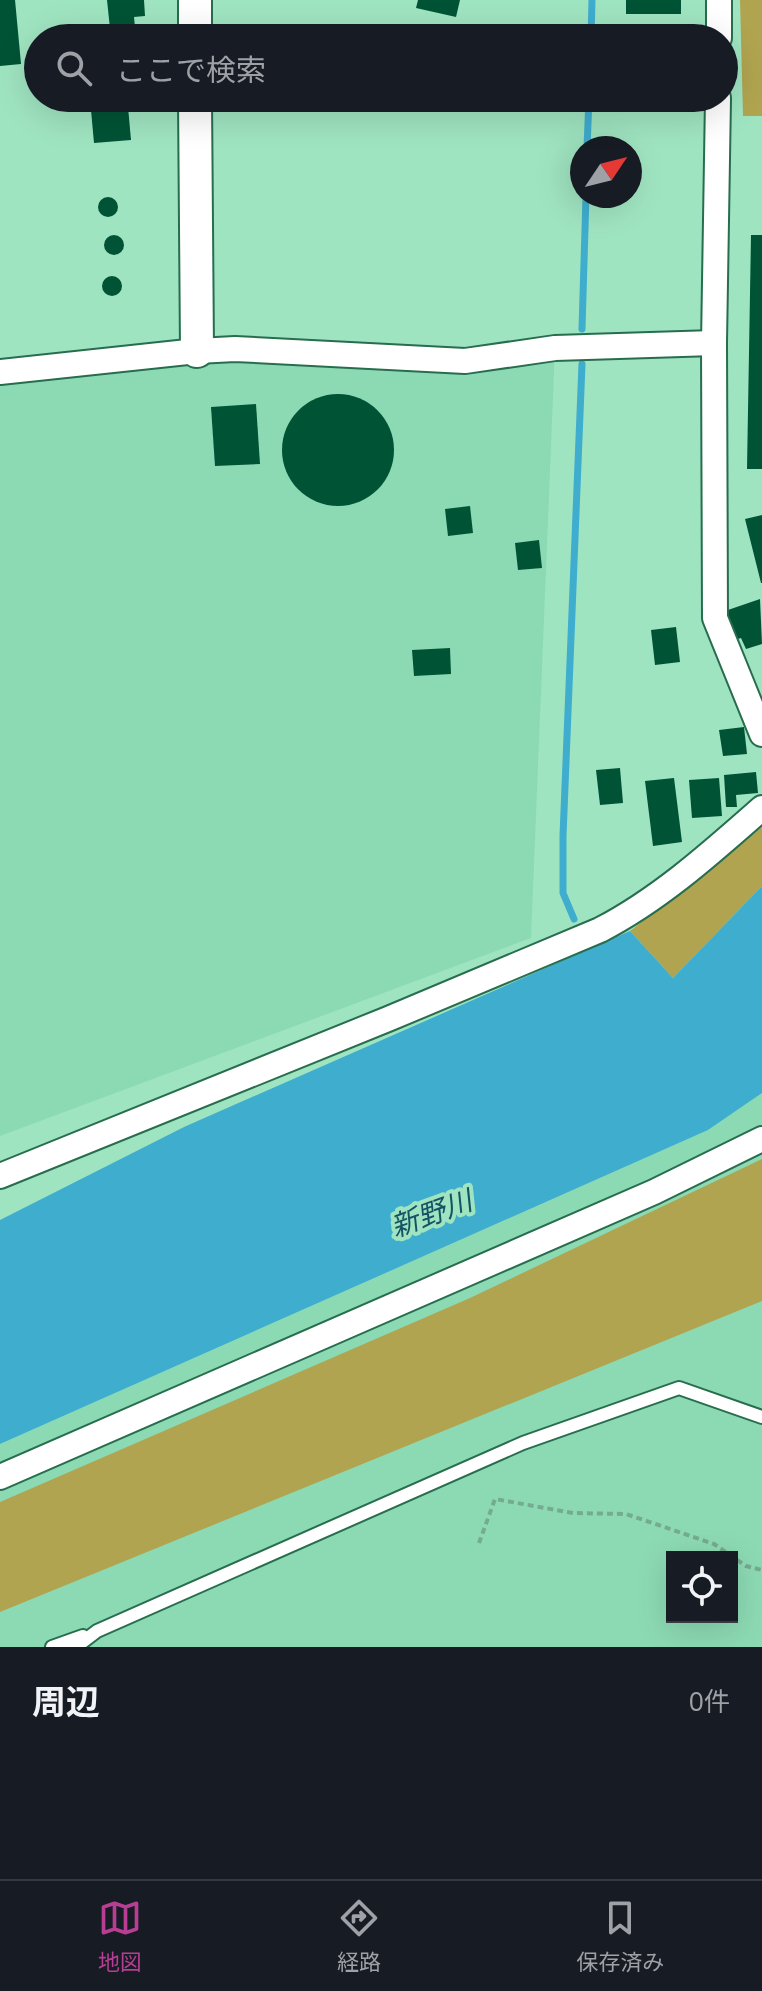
<!DOCTYPE html>
<html lang="ja">
<head>
<meta charset="utf-8">
<style>
  :root { --surface:#171b24; --page:#20242c; --text:#f1f3f6; --muted:#9ea1a6; --line:#363941; --accent:#b73e93 }
  body { margin:0; font-family:"IBM Plex Sans","Noto Sans JP",sans-serif; background:var(--page); color:var(--text) }
  .controls { position:absolute; right:24px; bottom:24px; display:grid; overflow:hidden; border-radius:0px; box-shadow:0 8px 32px #0002 }
  .controls button { width:72px; height:72px; display:grid; place-items:center; padding:0; border:0; border-bottom:2px solid var(--line); background:var(--surface); color:var(--text); font:40px sans-serif }
  .compass { position:absolute; left:570px; top:136px; width:72px; height:72px; border-radius:50%; background:var(--surface); box-shadow:0 8px 32px #0002; rotate:55deg }
  .list { margin:0; padding:0; list-style:none }
  h2 { display:flex; justify-content:space-between; align-items:center; height:104px; margin:0; padding:0 32px; font-size:34px }
  h2 small { font-size:26px; font-weight:400; color:var(--muted) }
  .icon { flex:none; width:44px; height:44px; fill:none; stroke:currentColor; stroke-width:2; stroke-linecap:round; stroke-linejoin:round }
  .map { position:relative; flex:none; width:762px; height:1647px; overflow:hidden }
  .search { position:absolute; background:var(--surface); box-shadow:0 8px 32px #0002; left:24px; right:24px; top:24px; height:88px; display:flex; align-items:center; gap:20px; box-sizing:border-box; padding:0 28px; border-radius:44px; color:var(--muted); font-size:30px }
  .sheet { height:232px; background:var(--surface) }
  nav { display:flex; justify-content:space-around; align-items:center; box-sizing:border-box; height:112px; border-top:2px solid var(--line); background:var(--surface); font-size:22px; color:var(--muted) }
  nav a { display:grid; justify-items:center; gap:4px }
  nav .on { color:var(--accent) }
  .map>svg:first-child { display:block }
  .built { fill:#8cdab3; fill-rule:evenodd }
  .green { fill:#b0a450 }
  .water { fill:#3fadce }
  .lines { fill:none; stroke-linecap:round; stroke-linejoin:round }
  .stream { stroke:#3fadce; stroke-width:7 }
  .building { fill:#015336 }
  .service-casing { stroke:#276d4e; stroke-width:16 }
  .minor-casing { stroke:#276d4e; stroke-width:28 }
  .tertiary-casing { stroke:#276d4e; stroke-width:36 }
  .path { stroke:#75ab90; stroke-width:4; stroke-dasharray:6 4; stroke-linecap:butt }
  .service { stroke:#fff; stroke-width:12 }
  .minor { stroke:#fff; stroke-width:24 }
  .tertiary { stroke:#fff; stroke-width:32 }
  .labels { text-anchor:middle; dominant-baseline:central; stroke-width:8; stroke-linejoin:round; paint-order:stroke }
  .water-label { font-size:28px; font-style:italic; fill:#165264; stroke:#9fe4c1 }
</style>
</head>
<body>
<div class="map">
<svg width="762" height="1647" viewBox="0 0 762 1647">
  <rect width="100%" height="100%" fill="#9fe4c1"/>
  <g class="built">
    <path d="M 555,348 L 531,938 L 0,1136 L 0,384 L 235,349 L 437,360 Z"/>
    <path d="M 762,1093 L 762,1647 L 0,1647 L 0,1444 L 708,1130 ZM 672,1557 L 732,1557 L 732,1617 L 672,1617 Z"/>
  </g>
  <g class="green">
    <path d="M 740,0 L 762,0 L 762,116 L 743,116 Z"/>
    <path d="M 762,827 L 762,886 L 673,978 L 630,931 Z"/>
    <path d="M 762,1159 L 762,1301 L 0,1612 L 0,1502 L 470,1298 Z"/>
  </g>
  <path class="water" d="M 762,886 L 762,1093 L 708,1130 L 0,1444 L 0,1220 L 184,1127 L 630,931 L 673,978 Z"/>
  <g class="lines">
    <g class="stream">
      <path d="M 591,38 L 592,0"/>
      <path d="M 587,148 L 589,98"/>
      <path d="M 582,329 L 586,196"/>
      <path d="M 574,919 L 563,893 L 563,836 L 582,364"/>
    </g>
  </g>
  <g class="building">
    <path d="M 0,0 L 15,0 L 21,64 L 0,66 Z"/>
    <path d="M 107,0 L 144,0 L 145,16 L 134,17 L 136,38 L 111,38 Z"/>
    <path d="M 418,0 L 460,0 L 456,17 L 416,8 Z"/>
    <rect x="626" y="0" width="55" height="14"/>
    <path d="M 128,107 L 131,140 L 94,143 L 91,110 Z"/>
    <circle cx="108" cy="207" r="10"/>
    <circle cx="114" cy="245" r="10"/>
    <path d="M 751,235 L 762,235 L 762,469 L 747,469 Z"/>
    <circle cx="112" cy="286" r="10"/>
    <circle cx="338" cy="450" r="56"/>
    <path d="M 256,404 L 260,464 L 215,466 L 211,407 Z"/>
    <path d="M 470,506 L 473,533 L 448,536 L 445,509 Z"/>
    <path d="M 762,515 L 762,583 L 761,583 L 745,519 Z"/>
    <path d="M 539,540 L 542,568 L 518,570 L 515,543 Z"/>
    <path d="M 760,599 L 762,644 L 746,649 L 741,638 L 735,640 L 725,611 Z"/>
    <path d="M 676,627 L 680,662 L 655,665 L 651,630 Z"/>
    <path d="M 450,648 L 451,674 L 414,676 L 412,650 Z"/>
    <path d="M 744,727 L 747,754 L 723,756 L 719,730 Z"/>
    <path d="M 620,768 L 623,803 L 600,805 L 596,770 Z"/>
    <path d="M 756,772 L 758,793 L 736,795 L 737,807 L 726,807 L 724,775 Z"/>
    <path d="M 674,778 L 682,842 L 653,846 L 645,781 Z"/>
    <path d="M 719,778 L 722,816 L 692,818 L 689,780 Z"/>
  </g>
  <g class="lines">
    <g class="service-casing">
      <g id="service">
        <path d="M 52,1647 L 83,1636"/>
        <path d="M 76,1647 L 97,1631 L 523,1443 L 679,1388 L 762,1417"/>
      </g>
    </g>
    <g class="minor-casing">
      <g id="minor">
        <path d="M 719,38 L 719,0"/>
        <path d="M 718,98 L 714,343 L 715,618 L 762,734"/>
        <path d="M 0,372 L 197,351 L 235,349 L 465,361 L 555,348 L 714,343"/>
        <path d="M 0,1176 L 388,1019 L 600,930 C 660,899 712,852 762,808"/>
        <path d="M 0,1477 L 654,1192 L 762,1139"/>
      </g>
    </g>
    <g class="tertiary-casing">
      <g id="tertiary">
        <path d="M 195,0 L 195,38"/>
        <path d="M 195,98 L 197,351"/>
      </g>
    </g>
    <path class="path" d="M 479,1543 L 495,1499 L 573,1513 L 626,1514 L 714,1544 L 746,1566 L 762,1570"/>
    <use href="#service" class="service"/>
    <use href="#minor" class="minor"/>
    <use href="#tertiary" class="tertiary"/>
  </g>
  <g class="labels">
    <g class="water-label">
      <text transform="translate(431 1213) rotate(-20)">新野川</text>
    </g>
  </g>
</svg>
<div class="controls">
<button><svg class="icon" aria-label="locate" viewBox="0 0 24 24"><circle cx="12" cy="12" r="6"/><path d="M12 2v4M12 18v4M2 12h4M18 12h4"/></svg></button>
</div>
<svg class="compass" viewBox="-18 -18 36 36"><path d="M0-13l5 13h-10z" fill="#e53935"/><path d="M0 13l5-13h-10z" fill="#9ea1a6"/></svg>
<div class="search"><svg class="icon" aria-label="search" viewBox="0 0 24 24"><circle cx="10" cy="10" r="6"/><path d="M15 15l6 6"/></svg>ここで検索</div>
</div>
<section class="sheet">
<h2>周辺<small>0件</small></h2>
<ul class="list">
</ul>
</section>
<nav>
<a class="on"><svg class="icon" aria-label="map" viewBox="0 0 24 24"><path d="M3 6l6-2 6 2 6-2v14l-6 2-6-2-6 2zM9 4v14M15 6v14"/></svg>地図</a>
<a><svg class="icon" aria-label="directions" viewBox="0 0 24 24"><path d="M12 3l9 9-9 9-9-9zM9 14v-3h6M13 9l2 2-2 2"/></svg>経路</a>
<a><svg class="icon" aria-label="saved" viewBox="0 0 24 24"><path d="M7 4h10v16l-5-4-5 4z"/></svg>保存済み</a>
</nav>
</body>
</html>
